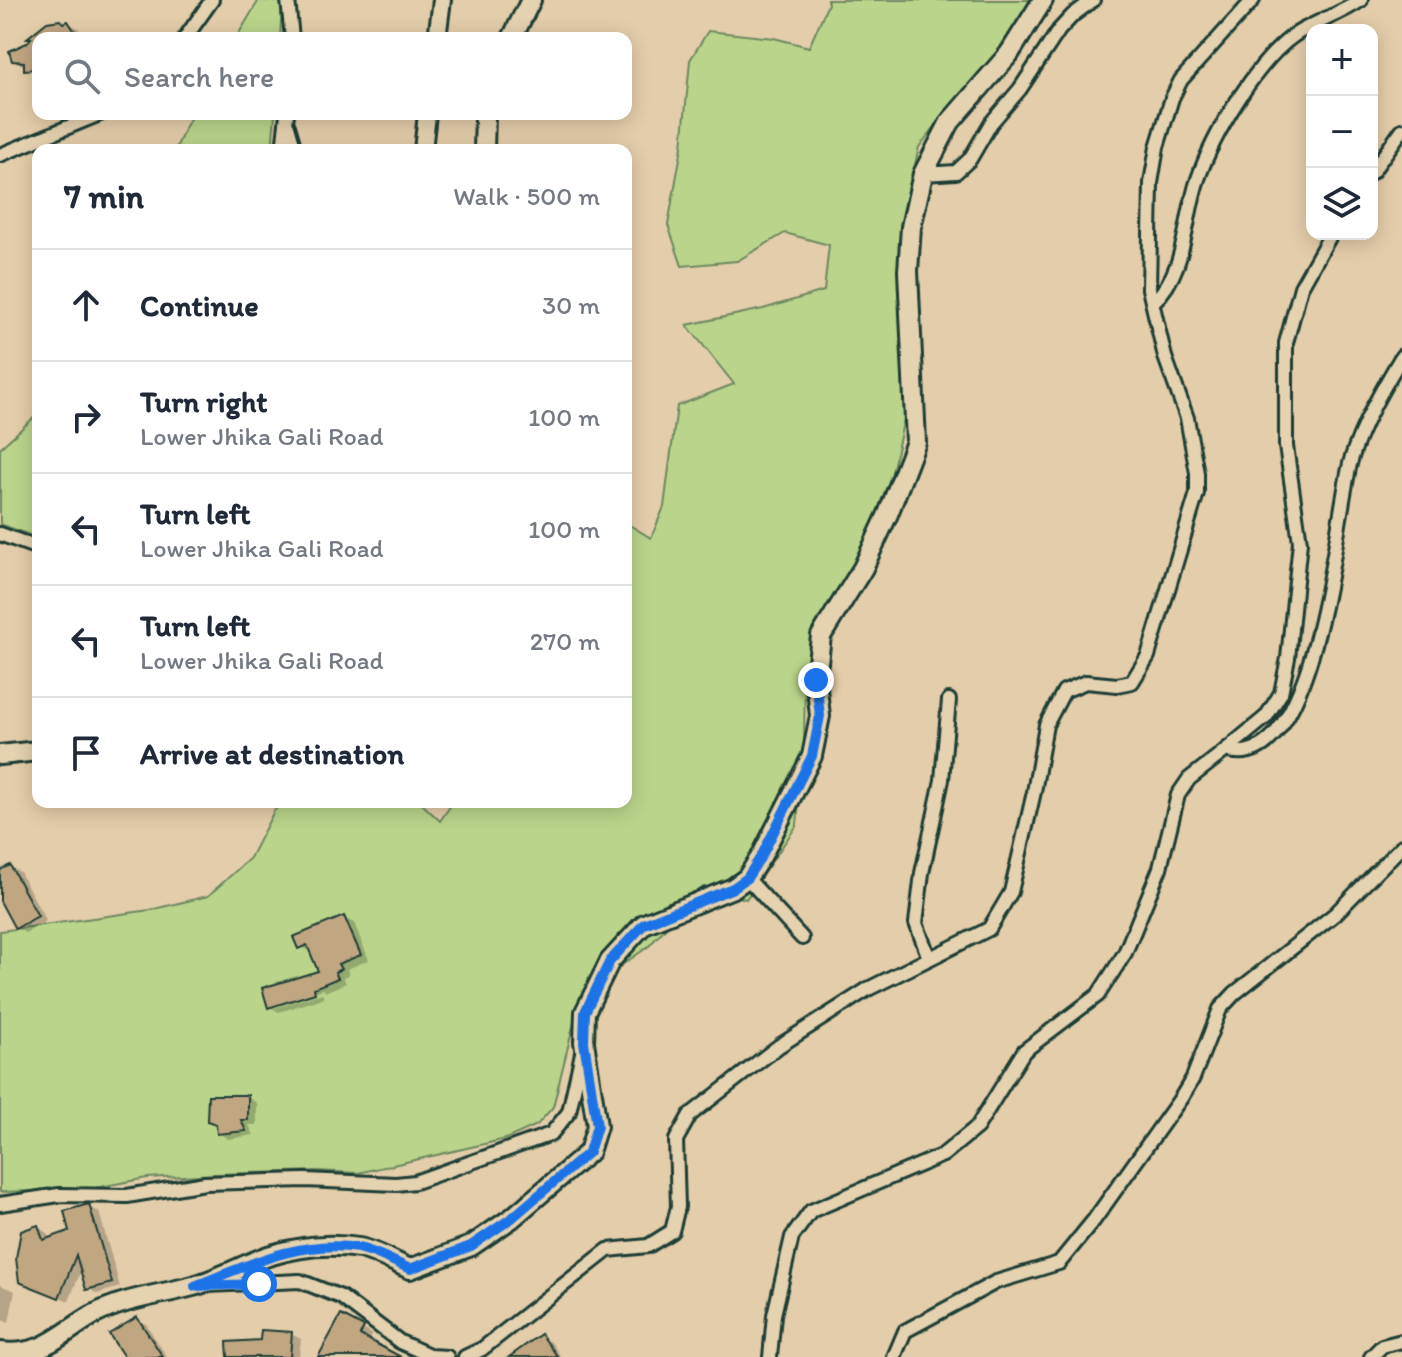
<!DOCTYPE html>
<html lang="en">
<head>
<meta charset="utf-8">
<style>
  :root { --surface:#fff; --page:#f2f2f3; --text:#1f2937; --muted:#747a83; --line:#e0e1e3 }
  body { margin:0; font-family:Itim,sans-serif; background:var(--page); color:var(--text) }
  .controls { position:absolute; right:24px; top:24px; display:grid; overflow:hidden; border-radius:16px; box-shadow:0 4px 20px #0003 }
  .controls button { width:72px; height:72px; display:grid; place-items:center; padding:0; border:0; border-bottom:2px solid var(--line); background:var(--surface); color:var(--text); font:40px sans-serif }
  .stop { position:absolute; width:24px; height:24px; margin:-18px; border:6px solid #1a73e8; border-radius:50%; background:#fff }
  .stop.end { background:#1a73e8; border-color:#fff; box-shadow:0 2px 8px #0008 }
  .list { margin:0; padding:0; list-style:none }
  h2 { display:flex; justify-content:space-between; align-items:center; height:104px; margin:0; padding:0 32px; font-size:34px }
  h2 small { font-size:26px; font-weight:400; color:var(--muted) }
  .list li { display:grid; grid-template-columns:52px 1fr auto; gap:24px; align-items:center; box-sizing:border-box; height:112px; padding:0 32px; border-top:2px solid var(--line) }
  .list b { display:block; font-size:30px; white-space:nowrap }
  .list p { margin:0; font-size:26px; white-space:nowrap; color:var(--muted) }
  .list em { font-size:26px; font-style:normal; color:var(--muted) }
  .icon { flex:none; width:44px; height:44px; fill:none; stroke:currentColor; stroke-width:2; stroke-linecap:round; stroke-linejoin:round }
  .map { position:relative; flex:none; width:1402px; height:1357px; overflow:hidden }
  .search { position:absolute; background:var(--surface); box-shadow:0 4px 20px #0003; left:32px; top:32px; width:600px; height:88px; display:flex; align-items:center; gap:20px; box-sizing:border-box; padding:0 28px; border-radius:16px; color:var(--muted); font-size:30px }
  .panel { position:absolute; background:var(--surface); box-shadow:0 4px 20px #0003; left:32px; top:144px; width:600px; height:664px; border-radius:16px }
  .map>svg:first-child { display:block }
  .green { fill:#bad48b; stroke:#6c8860; stroke-width:2 }
  .shadow { fill:#0003 }
  .building { fill:#c1a682; stroke:#1f3d34; stroke-width:2 }
  .lines { fill:none; stroke-linecap:round; stroke-linejoin:round }
  .minor-casing { stroke:#1f3d34; stroke-width:18 }
  .tertiary-casing { stroke:#1f3d34; stroke-width:22 }
  .secondary-casing { stroke:#1f3d34; stroke-width:24 }
  .minor { stroke:#e5d2b0; stroke-width:12 }
  .tertiary { stroke:#e5d2b0; stroke-width:16 }
  .secondary { stroke:#e5d2b0; stroke-width:18 }
  .route { stroke:#1a73e8; stroke-width:10 }
</style>
</head>
<body>
<div class="map">
<svg width="1402" height="1357" viewBox="0 0 1402 1357">
  <rect width="100%" height="100%" fill="#e4cdaa"/>
  <filter id="ink" filterUnits="userSpaceOnUse"><feTurbulence type="fractalNoise" baseFrequency=".0125" numOctaves="2"/><feDisplacementMap in="SourceGraphic" scale="16" xChannelSelector="R" yChannelSelector="G"/><feConvolveMatrix kernelMatrix="1 2 1 2 8 2 1 2 1" color-interpolation-filters="sRGB"/></filter>
  <g filter="url(#ink)">
    <g class="green">
      <path d="M 259,0 L 282,2 L 280,38 L 236,38 Z"/>
      <path d="M 827,0 L 1038,0 L 995,64 L 948,110 L 919,147 L 904,213 L 900,285 L 907,353 L 905,414 L 868,581 L 851,600 L 805,670 L 804,749 L 797,825 L 746,899 L 703,887 L 649,946 L 581,994 L 553,1107 L 537,1125 L 506,1139 L 358,1173 L 317,1171 L 217,1174 L 147,1178 L 89,1189 L 0,1192 L 0,931 L 150,910 L 208,896 L 250,858 L 274,811 L 282,802 L 420,802 L 440,821 L 453,802 L 626,802 L 626,523 L 651,538 L 664,507 L 677,406 L 734,384 L 687,325 L 763,309 L 824,291 L 829,245 L 785,233 L 737,261 L 682,266 L 668,225 L 682,147 L 690,60 L 708,31 L 774,38 L 809,47 L 828,4 Z"/>
      <path d="M 192,114 L 275,114 L 272,150 L 175,150 Z"/>
      <path d="M 38,414 L 38,538 L 0,524 L 0,448 Z"/>
    </g>
    <g class="shadow">
      <path d="M 68,23 L 78,28 L 83,38 L 38,38 L 38,74 L 14,60 L 47,24 Z"/>
      <path d="M 10,867 L 20,872 L 46,921 L 25,933 L 16,927 L 0,897 L 0,872 Z"/>
      <path d="M 344,918 L 354,923 L 369,960 L 347,969 L 349,975 L 343,977 L 346,983 L 325,992 L 324,989 L 274,1004 L 274,1008 L 322,993 L 324,998 L 279,1012 L 270,1007 L 320,972 L 312,952 L 300,947 Z"/>
      <path d="M 248,1097 L 257,1103 L 257,1125 L 249,1125 L 254,1135 L 228,1139 L 219,1133 L 218,1125 Z"/>
      <path d="M 89,1207 L 99,1212 L 120,1287 L 97,1294 L 88,1288 L 82,1268 L 69,1301 L 31,1286 L 38,1227 L 47,1233 L 50,1240 L 72,1232 Z"/>
      <path d="M 0,1285 L 15,1291 L 9,1322 L 0,1320 Z"/>
      <path d="M 341,1317 L 372,1334 L 368,1342 L 395,1357 L 320,1357 Z"/>
      <path d="M 137,1319 L 146,1324 L 167,1357 L 126,1357 Z"/>
      <path d="M 291,1334 L 301,1339 L 299,1357 L 230,1357 Z"/>
      <path d="M 541,1337 L 551,1342 L 561,1357 L 524,1357 Z"/>
    </g>
    <g class="building">
      <path d="M 60,20 L 64,23 L 68,21 L 79,38 L 38,38 L 38,69 L 24,70 L 24,62 L 12,61 L 9,51 L 27,43 L 31,38 L 27,38 L 47,22 Z"/>
      <path d="M 10,865 L 38,916 L 15,929 L 0,901 L 0,870 Z"/>
      <path d="M 344,916 L 361,955 L 338,964 L 341,969 L 335,972 L 338,978 L 314,988 L 315,993 L 268,1008 L 262,988 L 318,971 L 307,945 L 298,949 L 293,937 Z"/>
      <path d="M 208,1095 L 248,1095 L 248,1120 L 241,1120 L 246,1131 L 217,1134 L 216,1124 L 207,1121 Z"/>
      <path d="M 89,1204 L 112,1283 L 86,1290 L 76,1255 L 59,1298 L 19,1282 L 16,1258 L 21,1231 L 38,1225 L 43,1240 L 69,1231 L 64,1211 Z"/>
      <path d="M 341,1315 L 364,1327 L 360,1335 L 401,1357 L 318,1357 Z"/>
      <path d="M 137,1317 L 163,1357 L 124,1357 L 109,1334 Z"/>
      <path d="M 261,1330 L 292,1332 L 290,1357 L 228,1357 L 227,1342 L 260,1340 Z"/>
      <path d="M 541,1334 L 558,1357 L 509,1357 Z"/>
    </g>
    <g class="lines">
      <g class="minor-casing">
        <g id="minor">
          <path d="M 288,0 L 292,38"/>
          <path d="M 185,38 L 212,0"/>
          <path d="M 288,126 L 295,150"/>
          <path d="M 283,150 L 287,114"/>
          <path d="M 0,155 L 100,114"/>
          <path d="M 1372,172 L 1402,130"/>
          <path d="M 923,174 L 956,172 L 970,159 L 991,123 L 1020,89 L 1059,30 L 1073,15 L 1093,0"/>
          <path d="M 1153,302 C 1187,272 1184,219 1198,179 C 1213,135 1257,60 1296,34 C 1317,21 1341,14 1361,0"/>
          <path d="M 0,534 L 38,548"/>
          <path d="M 1226,750 L 1266,717 L 1281,693 L 1288,658 L 1300,542 L 1286,446 L 1286,343 L 1301,287 L 1331,234"/>
          <path d="M 747,878 L 802,938"/>
          <path d="M 929,958 L 916,923 L 922,873 L 942,780 L 949,700"/>
          <path d="M 0,1204 L 59,1195 L 127,1196 L 205,1183 L 305,1180 L 396,1184 L 415,1182 L 551,1134 L 569,1112 L 582,1053"/>
          <path d="M 208,1285 L 300,1281 L 341,1297 L 400,1342 L 431,1356 L 447,1357"/>
          <path d="M 465,1357 L 482,1349 L 608,1250 L 648,1246 L 672,1231 L 678,1207 L 676,1140 L 690,1115 L 779,1046 L 868,989 L 989,929 L 1011,892 L 1034,792 L 1046,725 L 1064,691 L 1086,682 L 1117,685 L 1132,682 L 1148,656 L 1197,493 L 1197,473 L 1187,418 L 1165,357 L 1149,289 L 1151,183 L 1157,147 L 1172,98 L 1181,80 L 1253,0"/>
          <path d="M 770,1357 L 774,1315 L 792,1237 L 811,1211 L 943,1155 L 977,1127 L 1024,1051 L 1098,995 L 1125,953 L 1160,868 L 1178,795 L 1189,779 L 1226,750 C 1318,779 1335,515 1351,460 C 1362,424 1383,388 1402,356"/>
          <path d="M 894,1357 L 905,1331 L 996,1282 L 1059,1263 L 1094,1220 L 1181,1098 L 1193,1078 L 1220,1009 L 1235,993 L 1335,914 L 1402,846"/>
          <path d="M 1371,1357 L 1382,1346 L 1402,1341"/>
        </g>
      </g>
      <g class="tertiary-casing">
        <g id="tertiary">
          <path d="M 437,38 L 442,0"/>
          <path d="M 423,150 L 427,114"/>
        </g>
      </g>
      <g class="secondary-casing">
        <g id="secondary">
          <path d="M 512,38 L 531,0"/>
          <path d="M 484,150 L 485,114"/>
          <path d="M 0,755 L 38,751"/>
          <path d="M 0,1352 C 44,1357 61,1333 93,1315 C 125,1298 160,1295 193,1286 C 219,1279 243,1265 268,1256 C 296,1247 329,1243 359,1248 C 376,1251 394,1262 410,1269 L 471,1246 L 512,1218 L 589,1152 L 597,1126 L 584,1042 L 585,1012 L 610,961 L 644,924 L 733,888 L 747,878 L 762,855 L 812,756 L 820,716 L 816,680 L 821,636 L 863,568 L 888,514 L 916,442 L 908,271 L 911,227 L 923,174 L 950,122 L 1009,54 L 1043,0"/>
        </g>
      </g>
      <use href="#minor" class="minor"/>
      <use href="#tertiary" class="tertiary"/>
      <use href="#secondary" class="secondary"/>
    </g>
  </g>
  <g class="lines" filter="url(#ink)">
    <path class="route" d="M 259,1284 L 195,1286 C 248,1265 300,1239 358,1248 C 375,1251 394,1262 410,1269 L 471,1246 L 512,1218 L 589,1152 L 597,1126 L 584,1042 L 585,1012 L 610,961 L 644,924 L 733,888 L 747,878 L 762,855 L 812,756 L 820,716 L 816,680"/>
  </g>
</svg>
<div class="controls">
<button>+</button>
<button>−</button>
<button><svg class="icon" aria-label="layers" viewBox="0 0 24 24"><path d="M12 4l9 5-9 5-9-5zM3 14l9 5 9-5"/></svg></button>
</div>
<div class="stop" style="left:259px;top:1284px"></div>
<div class="stop end" style="left:816px;top:680px"></div>
<div class="search"><svg class="icon" aria-label="search" viewBox="0 0 24 24"><circle cx="10" cy="10" r="6"/><path d="M15 15l6 6"/></svg>Search here</div>
<section class="panel">
<h2>7 min<small>Walk · 500 m</small></h2>
<ul class="list">
<li><svg class="icon" aria-label="ahead" viewBox="0 0 24 24"><path d="M12 20V5M6 11l6-6 6 6"/></svg><div><b>Continue</b></div><em>30 m</em></li>
<li><svg class="icon" aria-label="right" viewBox="0 0 24 24"><path d="M7 20v-9h11M14 6l5 5-5 5"/></svg><div><b>Turn right</b><p>Lower Jhika Gali Road</p></div><em>100 m</em></li>
<li><svg class="icon" aria-label="left" viewBox="0 0 24 24"><path d="M17 20v-9H6M10 6l-5 5 5 5"/></svg><div><b>Turn left</b><p>Lower Jhika Gali Road</p></div><em>100 m</em></li>
<li><svg class="icon" aria-label="left" viewBox="0 0 24 24"><path d="M17 20v-9H6M10 6l-5 5 5 5"/></svg><div><b>Turn left</b><p>Lower Jhika Gali Road</p></div><em>270 m</em></li>
<li><svg class="icon" aria-label="arrive" viewBox="0 0 24 24"><path d="M6 21V4h12l-3 4 3 4H6"/></svg><div><b>Arrive at destination</b></div></li>
</ul>
</section>
</div>
</body>
</html>
